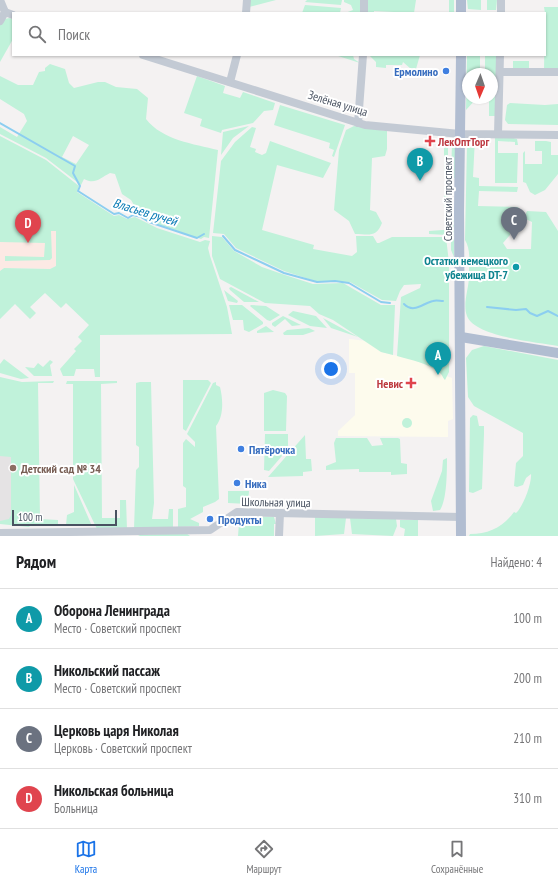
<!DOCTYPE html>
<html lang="ru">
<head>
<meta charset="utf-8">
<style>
  :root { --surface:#fff; --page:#f2f2f2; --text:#202124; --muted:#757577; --line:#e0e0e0; --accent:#1a73e8 }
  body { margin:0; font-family:"PT Sans Narrow",sans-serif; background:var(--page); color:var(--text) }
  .compass { position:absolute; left:462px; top:68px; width:36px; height:36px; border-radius:50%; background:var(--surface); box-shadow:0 1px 3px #0004; rotate:182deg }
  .scale { position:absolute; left:12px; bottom:10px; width:105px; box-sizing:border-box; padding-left:4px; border:2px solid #495261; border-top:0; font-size:11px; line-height:14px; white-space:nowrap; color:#495261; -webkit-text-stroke:3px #fff; paint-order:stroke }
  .you { position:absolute; left:331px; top:369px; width:14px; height:14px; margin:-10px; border:3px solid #fff; border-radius:50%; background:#1a73e8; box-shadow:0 0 0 6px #1a73e833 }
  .badge { display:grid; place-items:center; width:26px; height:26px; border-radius:50%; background:var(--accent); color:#fff; font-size:13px; font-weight:700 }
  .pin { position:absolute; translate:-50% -33px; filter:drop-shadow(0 1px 2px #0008) }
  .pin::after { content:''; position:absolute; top:21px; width:14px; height:12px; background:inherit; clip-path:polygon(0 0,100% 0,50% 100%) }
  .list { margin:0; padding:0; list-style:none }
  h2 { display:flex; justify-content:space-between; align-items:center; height:52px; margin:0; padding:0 16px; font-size:17px }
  h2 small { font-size:13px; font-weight:400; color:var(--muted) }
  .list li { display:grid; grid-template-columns:26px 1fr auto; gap:12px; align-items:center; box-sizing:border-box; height:60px; padding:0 16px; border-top:1px solid var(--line) }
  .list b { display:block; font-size:15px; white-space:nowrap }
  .list p { margin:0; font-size:13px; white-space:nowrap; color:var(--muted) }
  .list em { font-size:13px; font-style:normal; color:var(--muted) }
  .icon { flex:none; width:22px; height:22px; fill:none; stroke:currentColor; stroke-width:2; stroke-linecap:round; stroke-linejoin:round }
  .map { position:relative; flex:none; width:558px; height:536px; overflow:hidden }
  .search { position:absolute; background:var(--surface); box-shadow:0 1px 3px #0004; left:12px; right:12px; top:12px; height:44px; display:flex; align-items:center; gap:10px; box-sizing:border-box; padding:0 14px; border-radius:0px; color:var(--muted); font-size:15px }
  .sheet { height:292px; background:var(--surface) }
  nav { display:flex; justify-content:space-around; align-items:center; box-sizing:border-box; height:56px; border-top:1px solid var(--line); background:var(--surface); font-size:11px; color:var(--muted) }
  nav a { display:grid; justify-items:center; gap:2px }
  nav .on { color:var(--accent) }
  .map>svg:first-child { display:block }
  .commercial { fill:#fdfbed }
  .education { fill:#e5e3e4 }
  .medical { fill:#fce9e4 }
  .green { fill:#c0f2da; fill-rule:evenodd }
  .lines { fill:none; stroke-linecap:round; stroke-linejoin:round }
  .stream { stroke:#8ccef0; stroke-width:2 }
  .minor { stroke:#c3cad4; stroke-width:8 }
  .major { stroke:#b1bdd1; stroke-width:10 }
  .shop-dot { fill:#3f7fe0; stroke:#fff; stroke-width:1.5 }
  .health-dot { fill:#e0444e; stroke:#fff; stroke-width:1.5 }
  .culture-dot { fill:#0f9aa8; stroke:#fff; stroke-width:1.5 }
  .education-dot { fill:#8d6e63; stroke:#fff; stroke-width:1.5 }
  .labels { text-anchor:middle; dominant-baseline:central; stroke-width:4; stroke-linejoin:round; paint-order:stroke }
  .shop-label { font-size:12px; font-weight:bold; fill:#366cbe; stroke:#fff; text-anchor:start }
  .street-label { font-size:12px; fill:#495261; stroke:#fff }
  .health-label { font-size:12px; font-weight:bold; fill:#be3a42; stroke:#fff; text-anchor:start }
  .culture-label { font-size:12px; font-weight:bold; fill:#0d838f; stroke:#fff; text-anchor:end }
  .education-label { font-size:12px; font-weight:bold; fill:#785e54; stroke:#fff; text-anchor:start }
  .water-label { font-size:13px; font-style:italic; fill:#077ab5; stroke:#fff }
</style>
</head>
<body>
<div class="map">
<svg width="558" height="536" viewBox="0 0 558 536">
  <rect width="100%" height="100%" fill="#f4f2f2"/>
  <path class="commercial" d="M 349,339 L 367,341 L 381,352 L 415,360 L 436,370 L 441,373 L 445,380 L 446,376 L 452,378 L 453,419 L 448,421 L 448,437 L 338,436 L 338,431 L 355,415 L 355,373 L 349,373 Z"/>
  <path class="education" d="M 0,412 L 27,412 L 26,523 L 0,523 Z"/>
  <path class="medical" d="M 0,230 L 56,231 L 57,255 L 56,266 L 50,269 L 4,268 L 0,271 Z"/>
  <g class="green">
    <path d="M 249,0 L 276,0 L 249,7 Z"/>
    <path d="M 307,0 L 342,0 L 341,5 L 305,2 Z"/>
    <path d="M 344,0 L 362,0 L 361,13 L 345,13 L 353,10 L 351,5 L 344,2 Z"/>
    <path d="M 368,0 L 416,0 L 414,13 L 374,11 L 374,13 L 368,13 Z"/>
    <rect x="449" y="0" width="5" height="13"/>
    <path d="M 467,0 L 481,0 L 481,10 L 468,9 Z"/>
    <path d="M 487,0 L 497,0 L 496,10 L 487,10 Z"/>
    <path d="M 305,5 L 341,8 L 340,13 L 302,13 Z"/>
    <path d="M 544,7 L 558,7 L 558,70 L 544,70 L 545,13 Z"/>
    <path d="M 9,18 L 13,19 L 13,39 L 0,62 L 0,25 L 5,19 Z"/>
    <path d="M 335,55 L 353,55 L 354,59 L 360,63 Z"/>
    <path d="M 369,55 L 420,55 L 416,69 L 411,69 L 403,62 L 402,65 L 386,65 L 386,68 L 376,67 L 376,62 Z"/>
    <path d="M 467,55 L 480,55 L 480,74 L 468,74 L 468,98 L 477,98 L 466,110 Z"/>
    <path d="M 485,55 L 496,55 L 496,79 L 492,83 L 492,74 L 485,74 Z"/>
    <rect x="513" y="61" width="16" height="7"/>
    <path d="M 50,64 L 65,69 L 69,83 L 74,88 L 98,82 L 105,82 L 116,87 L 137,89 L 148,98 L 146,119 C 162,140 194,144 218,150 L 209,238 L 204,237 L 201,239 L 149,221 L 137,210 L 131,200 L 122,194 L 115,174 L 110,173 C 100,178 95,185 84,179 L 81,185 L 46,158 L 0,134 L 0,127 L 17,137 L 27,121 L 24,114 L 0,99 L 0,76 L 18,85 L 33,85 L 39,72 L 45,71 L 45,68 ZM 73,136 L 89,145 L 76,164 L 62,157 Z"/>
    <path d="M 197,76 L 225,86 L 223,93 L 240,98 L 243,92 L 275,103 L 273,110 L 264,111 L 253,123 L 222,130 L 221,133 L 200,126 L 202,119 L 184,113 Z"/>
    <path d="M 492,92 L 495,92 L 495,116 L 489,116 L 489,98 L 492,98 Z"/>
    <path d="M 510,103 L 545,105 L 558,104 L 558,125 L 508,124 L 505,120 L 507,105 Z"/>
    <path d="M 280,105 L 345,125 L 334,157 L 332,156 L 334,150 L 329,148 L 330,143 L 274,125 Z"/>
    <path d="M 249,126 L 233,138 L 221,155 L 223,132 Z"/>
    <path d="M 354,126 L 387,131 L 387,149 L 385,156 L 372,158 L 370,210 L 376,212 L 382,223 C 376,238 369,234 355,234 L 349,221 L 334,210 L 339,150 L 346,130 Z"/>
    <path d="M 252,127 L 256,128 L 250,147 L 256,149 L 255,152 L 262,155 L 266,153 L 270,141 L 331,163 L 323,178 L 277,165 L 262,230 L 314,245 L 313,249 L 352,256 L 357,252 L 356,236 L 373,236 L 377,243 L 379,243 L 392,237 L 446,237 L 449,263 L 449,372 L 445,380 C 443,378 443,376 440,373 C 428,363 411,360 397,356 L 401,297 L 420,288 L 421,284 L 404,285 L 400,291 L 396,301 L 382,300 L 350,282 L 315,281 L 284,271 L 236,248 L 224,234 L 213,233 L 221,161 L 235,142 Z"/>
    <path d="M 0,136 L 46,160 L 79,186 L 77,192 L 114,216 L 119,215 L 127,219 L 135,217 L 157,228 L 200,242 L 205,240 L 210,241 L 208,248 L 210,256 L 227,307 L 232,334 L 100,335 L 100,377 L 95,377 L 94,369 L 76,369 L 74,376 L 63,376 L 60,369 L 76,351 L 74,349 L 82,341 L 78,337 L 89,325 L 66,303 L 61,308 L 45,293 L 30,307 L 36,313 L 30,319 L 15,304 L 0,319 L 0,271 L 4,268 L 50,269 L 56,266 L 56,231 L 51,231 L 52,258 L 50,260 L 5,261 L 5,256 L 44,257 L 45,243 L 0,242 Z"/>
    <path d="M 495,137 L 510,137 L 517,139 L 518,145 L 515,145 L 515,142 L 498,141 L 498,153 L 518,153 L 517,183 L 495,183 Z"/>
    <path d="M 472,138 L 475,138 L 473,177 L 479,178 L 479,186 L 518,187 L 517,192 L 479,191 L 478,206 L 518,207 L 522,216 L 520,228 L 511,227 L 510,235 L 503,243 L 507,249 L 531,249 L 532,222 L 524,218 L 527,211 L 546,212 L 558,231 L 558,346 C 537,342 475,337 467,316 C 462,303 470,286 469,273 C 469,262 471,250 465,240 L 467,144 Z"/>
    <path d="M 535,141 L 546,141 L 551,142 L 551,155 L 558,155 L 558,174 L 545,190 L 535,195 L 530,192 L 526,183 L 523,182 L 523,153 L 525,151 L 525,164 L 542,164 L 542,151 L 535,151 Z"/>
    <path d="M 452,143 L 455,143 L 455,178 L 451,178 Z"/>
    <path d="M 448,144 L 448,178 L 444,178 L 444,146 Z"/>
    <rect x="444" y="187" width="4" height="23"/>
    <path d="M 451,219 L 454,219 L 454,257 L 451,250 Z"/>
    <path d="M 443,230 L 447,230 L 447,235 L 429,234 L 429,231 Z"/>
    <path d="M 212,236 L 222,237 L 234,251 L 262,267 L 285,275 L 313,284 L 343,283 L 381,305 L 395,305 L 393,355 L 381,352 L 333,320 L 319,314 L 310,306 L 265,303 L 220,279 L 212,256 Z"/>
    <path d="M 231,287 L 259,302 L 244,302 L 230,290 L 229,288 Z"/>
    <path d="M 224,290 L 238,301 L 237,303 L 228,301 Z"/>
    <path d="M 229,305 L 242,305 L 263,322 L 263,324 L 249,332 L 244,330 L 243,320 L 233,320 Z"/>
    <path d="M 251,305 L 266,306 L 280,315 L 270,321 L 267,320 L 250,306 Z"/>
    <path d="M 293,311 L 316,316 L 327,328 L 310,326 L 288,315 Z"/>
    <path d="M 283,316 L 301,325 L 292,326 L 285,319 L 275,327 L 272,325 L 272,323 Z"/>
    <path d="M 323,318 L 358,337 L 331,328 Z"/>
    <path d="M 266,326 L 274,332 L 257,333 L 257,331 Z"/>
    <path d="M 309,328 L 315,331 L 303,335 L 284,335 L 283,333 L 287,330 Z"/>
    <path d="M 484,346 L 558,360 L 558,536 L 469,536 L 470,534 C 489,534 503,527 514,512 L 516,513 C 523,507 532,483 531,474 L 526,478 L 523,485 L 517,487 L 514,486 L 516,463 L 523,456 L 523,433 L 474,406 L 468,397 L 466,358 L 472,350 Z"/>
    <path d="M 4,359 L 29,378 L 21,379 L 0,373 L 0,364 Z"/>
    <path d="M 50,360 L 53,362 L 50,365 L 52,376 L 34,376 L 25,367 L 34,368 L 38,363 L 43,367 Z"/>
    <path d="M 0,377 L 22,382 L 54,381 L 53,383 L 38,383 L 40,519 L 58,520 L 58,524 L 31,525 L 29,527 L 0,524 L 0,521 L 9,519 L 11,515 L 11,457 L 0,456 Z"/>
    <path d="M 183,380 L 208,380 L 211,383 L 186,431 L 183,429 Z"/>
    <path d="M 67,381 L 117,381 L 117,383 L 101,384 L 102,518 L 120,518 L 120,500 L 126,500 L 127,529 L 97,529 L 73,479 L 73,384 L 66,384 Z"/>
    <path d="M 140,382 L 151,382 L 154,503 L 152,519 L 168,519 L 169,509 L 173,509 L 173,529 L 134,529 L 136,470 L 139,467 L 139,447 L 136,445 L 136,383 Z"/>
    <path d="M 216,382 L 216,385 L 220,387 C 223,399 224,416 216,426 L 219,499 L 215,502 L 203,507 L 203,512 L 190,519 L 199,523 L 199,526 L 178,527 L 178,509 L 186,507 L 186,488 L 183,486 L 183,443 L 186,439 L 195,447 L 195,442 L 187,434 L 213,383 Z"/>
    <path d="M 273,390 L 285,393 L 287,396 L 286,431 L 264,431 L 264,393 Z"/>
    <path d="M 473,415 L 477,416 L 479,426 L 484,426 L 484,434 L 482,489 L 473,493 L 469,492 L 470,418 Z"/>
    <circle cx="407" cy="423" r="5"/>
    <path d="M 265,434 L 288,434 L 288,449 L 269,471 L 264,470 Z"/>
    <path d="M 305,435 L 306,459 L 311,459 L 312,471 L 303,472 L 303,476 L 268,477 Z"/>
    <path d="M 336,438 L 367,438 L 372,446 L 383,445 L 380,438 L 398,438 L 400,439 L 401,463 L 407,464 L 407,474 L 391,475 L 391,472 L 359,472 L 359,469 L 326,470 L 326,466 L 336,462 L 334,443 Z"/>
    <path d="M 447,458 C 447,471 447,500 440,510 L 433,511 L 431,501 L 442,471 L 443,460 Z"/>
    <path d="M 74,485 L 92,526 L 66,525 L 67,515 L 74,512 Z"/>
    <path d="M 228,491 L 249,491 L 248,504 L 228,503 Z"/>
    <path d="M 242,516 L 274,517 L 276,524 L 274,524 L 274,536 L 238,536 L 239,523 Z"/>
    <path d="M 315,517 L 346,518 L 344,534 L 315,536 Z"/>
    <path d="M 350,518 L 396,519 L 397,526 L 393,536 L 352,534 Z"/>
    <path d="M 400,520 L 418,520 L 418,536 L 404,536 L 405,529 L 400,527 Z"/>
    <path d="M 186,533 L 190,536 L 138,536 L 140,535 Z"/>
  </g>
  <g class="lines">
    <g class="stream">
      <path d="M 0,123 L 75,166 L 73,173 L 80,186 L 78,191 L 114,214 L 119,213 L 128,218 L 133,215 L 141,217 L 149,222 L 197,238 L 204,234"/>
      <path d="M 223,236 L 235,250 L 284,273 L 317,282 L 335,281 L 349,283 L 381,302 L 390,303"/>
      <path d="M 404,304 C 414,314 423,303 433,301 C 436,300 440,301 443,301"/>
      <path d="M 487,307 L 516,310 L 526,309 L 530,313 L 537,316 L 548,311 L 558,316"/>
    </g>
    <g class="minor">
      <path d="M 5,12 L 13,15"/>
      <path d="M 246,13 L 247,0"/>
      <path d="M 364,13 L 364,0"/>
      <path d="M 501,13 L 501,0"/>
      <path d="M 0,21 L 5,12 L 0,0"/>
      <path d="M 143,55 L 365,125 L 460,134 L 558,135"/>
      <path d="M 500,72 L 558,72"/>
      <path d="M 230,82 L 237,55"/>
      <path d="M 358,123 L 363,55"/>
      <path d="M 498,134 L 500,55"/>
      <path d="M 0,533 L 210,530 L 237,512 L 461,517"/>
      <path d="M 279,536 L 280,513"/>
    </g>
    <g class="major">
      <path d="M 461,13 L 461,0"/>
      <path d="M 461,55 L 459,211 L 461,536"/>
      <path d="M 461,337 L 558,353"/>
    </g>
  </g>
  <g class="shop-dot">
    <circle cx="446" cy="71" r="4"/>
    <circle cx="241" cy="449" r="4"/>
    <circle cx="237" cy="483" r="4"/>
    <circle cx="210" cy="519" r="4"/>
  </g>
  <g class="health-dot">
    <path d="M428 135h4v4h4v4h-4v4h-4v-4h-4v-4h4z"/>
    <path d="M409 377h4v4h4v4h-4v4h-4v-4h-4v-4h4z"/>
  </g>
  <circle class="culture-dot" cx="516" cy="267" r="4"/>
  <circle class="education-dot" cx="13" cy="468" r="4"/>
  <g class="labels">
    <g class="shop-label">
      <text x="438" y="71" text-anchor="end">Ермолино</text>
      <text x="249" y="449">Пятёрочка</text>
      <text x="245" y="483">Ника</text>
      <text x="218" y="519">Продукты</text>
    </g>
    <g class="street-label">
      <text transform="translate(338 103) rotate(17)">Зелёная улица</text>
      <text transform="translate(447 199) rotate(-90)">Советский проспект</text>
      <text transform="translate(276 502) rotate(1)">Школьная улица</text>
    </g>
    <g class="health-label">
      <text x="438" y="141">ЛекОптТорг</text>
      <text x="403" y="383" text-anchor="end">Невис</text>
    </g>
    <g class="culture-label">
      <text x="508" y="260">Остатки немецкого<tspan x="508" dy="14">убежища DT-7</tspan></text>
    </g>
    <g class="education-label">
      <text x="21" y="468">Детский сад № 34</text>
    </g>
    <g class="water-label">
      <text transform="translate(145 212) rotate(17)">Власьев ручей</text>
    </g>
  </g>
</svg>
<svg class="compass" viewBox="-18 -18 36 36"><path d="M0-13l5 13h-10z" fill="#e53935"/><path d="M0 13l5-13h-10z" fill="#757577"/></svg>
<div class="scale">100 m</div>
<div class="you"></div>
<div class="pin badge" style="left:438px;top:375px;background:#0f9aa8">A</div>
<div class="pin badge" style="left:420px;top:181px;background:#0f9aa8">B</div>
<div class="pin badge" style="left:514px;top:240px;background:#6b7280">C</div>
<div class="pin badge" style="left:28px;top:243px;background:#e0444e">D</div>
<div class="search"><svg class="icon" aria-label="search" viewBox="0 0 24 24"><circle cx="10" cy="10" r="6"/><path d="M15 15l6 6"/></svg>Поиск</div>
</div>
<section class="sheet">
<h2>Рядом<small>Найдено: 4</small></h2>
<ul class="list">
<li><span class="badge" style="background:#0f9aa8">A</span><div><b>Оборона Ленинграда</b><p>Место · Советский проспект</p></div><em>100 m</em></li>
<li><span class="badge" style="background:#0f9aa8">B</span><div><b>Никольский пассаж</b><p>Место · Советский проспект</p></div><em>200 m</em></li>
<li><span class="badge" style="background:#6b7280">C</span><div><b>Церковь царя Николая</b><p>Церковь · Советский проспект</p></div><em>210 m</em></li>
<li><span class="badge" style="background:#e0444e">D</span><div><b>Никольская больница</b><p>Больница</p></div><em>310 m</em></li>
</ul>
</section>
<nav>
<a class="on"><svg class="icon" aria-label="map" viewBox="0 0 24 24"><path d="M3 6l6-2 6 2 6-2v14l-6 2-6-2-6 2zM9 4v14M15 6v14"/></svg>Карта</a>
<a><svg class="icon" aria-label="directions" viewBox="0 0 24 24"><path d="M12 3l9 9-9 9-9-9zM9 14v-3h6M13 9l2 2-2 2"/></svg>Маршрут</a>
<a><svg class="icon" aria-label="saved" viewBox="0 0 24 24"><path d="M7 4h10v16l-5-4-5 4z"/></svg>Сохранённые</a>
</nav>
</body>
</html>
